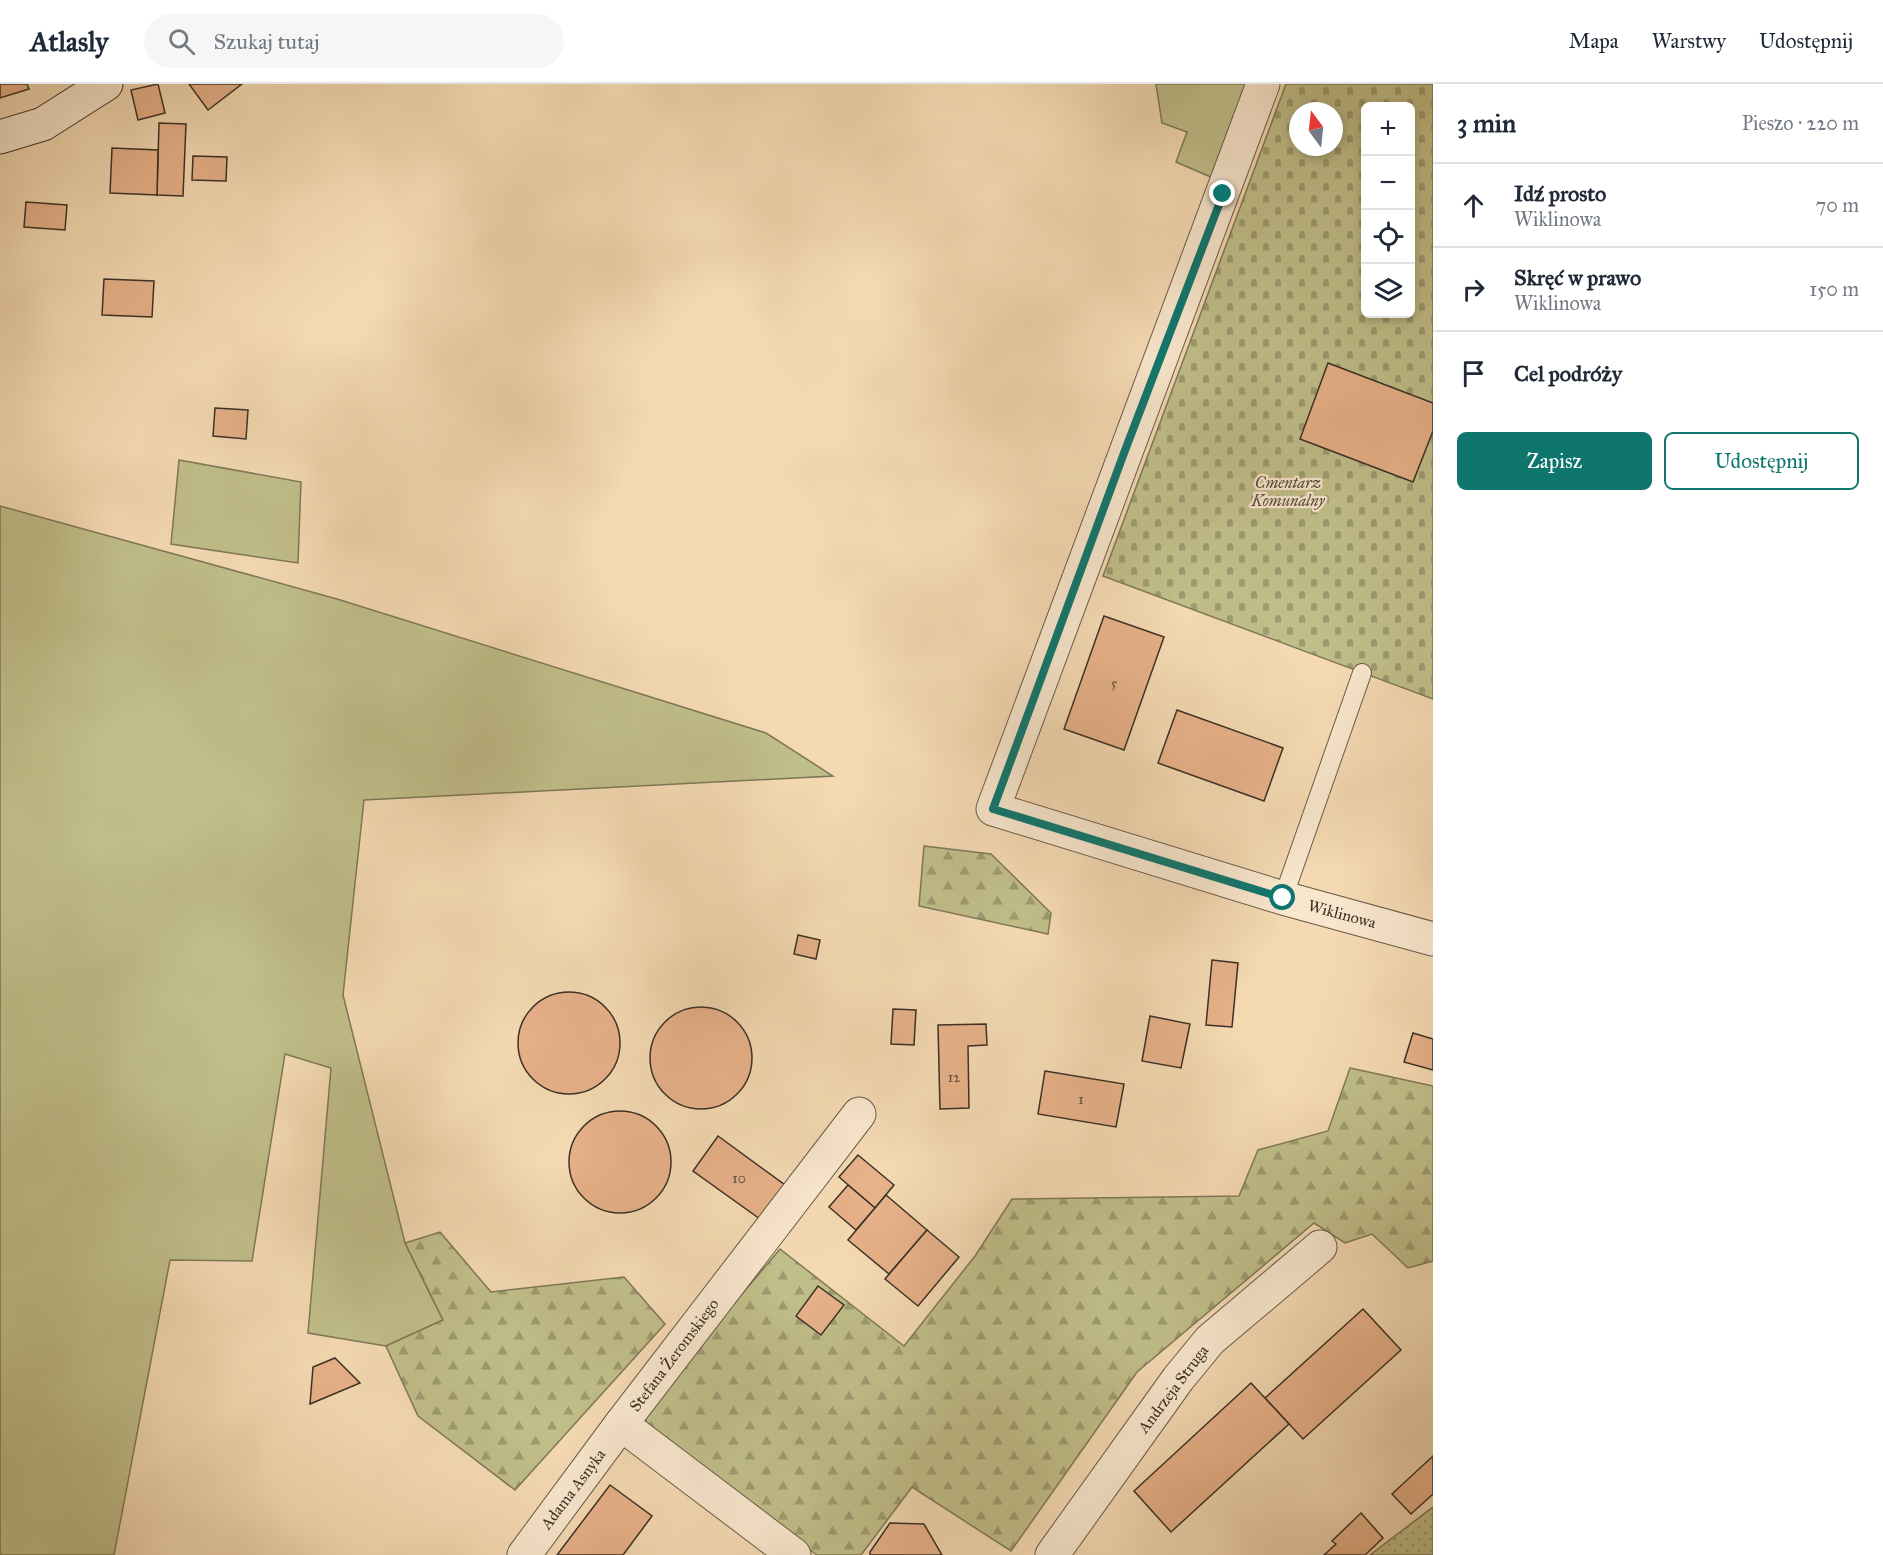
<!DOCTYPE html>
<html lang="pl">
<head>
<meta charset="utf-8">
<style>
  :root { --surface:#fff; --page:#f6f6f7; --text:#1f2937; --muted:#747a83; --line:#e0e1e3; --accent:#0f766e }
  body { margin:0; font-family:"IM FELL Great Primer",serif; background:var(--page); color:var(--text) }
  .controls { position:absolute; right:18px; top:18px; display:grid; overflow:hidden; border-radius:9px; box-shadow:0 3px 9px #0003 }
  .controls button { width:54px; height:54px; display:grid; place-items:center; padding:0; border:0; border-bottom:2px solid var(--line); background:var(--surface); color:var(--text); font:30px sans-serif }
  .compass { position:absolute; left:1289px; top:18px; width:54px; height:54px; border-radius:50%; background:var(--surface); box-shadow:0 3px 9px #0003; rotate:345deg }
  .stop { position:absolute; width:18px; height:18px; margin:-14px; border:4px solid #0f766e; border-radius:50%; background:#fff }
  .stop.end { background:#0f766e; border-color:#fff; box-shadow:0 2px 6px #0008 }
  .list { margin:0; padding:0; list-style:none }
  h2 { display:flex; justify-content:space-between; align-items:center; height:78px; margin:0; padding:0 24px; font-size:26px }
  h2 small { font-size:20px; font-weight:400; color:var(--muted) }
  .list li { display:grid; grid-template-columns:39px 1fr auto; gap:18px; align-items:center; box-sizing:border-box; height:84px; padding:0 24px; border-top:2px solid var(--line) }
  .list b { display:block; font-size:22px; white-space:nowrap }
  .list p { margin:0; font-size:20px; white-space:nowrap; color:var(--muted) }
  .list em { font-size:20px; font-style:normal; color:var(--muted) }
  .actions { display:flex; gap:12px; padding:18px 24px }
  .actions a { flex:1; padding:14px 0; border:2px solid var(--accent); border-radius:9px; text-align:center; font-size:21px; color:var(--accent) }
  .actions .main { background:var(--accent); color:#fff }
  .icon { flex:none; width:33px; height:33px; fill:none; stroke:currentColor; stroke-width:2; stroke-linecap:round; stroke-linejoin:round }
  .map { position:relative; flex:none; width:1433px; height:1471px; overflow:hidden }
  header { display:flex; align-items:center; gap:36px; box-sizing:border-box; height:84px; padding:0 30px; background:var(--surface); border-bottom:2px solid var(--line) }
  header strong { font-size:28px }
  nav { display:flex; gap:33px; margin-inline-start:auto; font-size:21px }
  .search { width:420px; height:54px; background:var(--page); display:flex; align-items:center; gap:15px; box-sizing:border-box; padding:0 21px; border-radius:33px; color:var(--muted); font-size:22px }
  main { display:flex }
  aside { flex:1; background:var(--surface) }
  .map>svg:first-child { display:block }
  .grass { fill:#c0be89; stroke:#7e7858; stroke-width:1.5 }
  .forest { fill:url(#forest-firs); stroke:#7e7858; stroke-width:1.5 }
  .cemetery { fill:url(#cemetery-stones); stroke:#7e7858; stroke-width:1.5; fill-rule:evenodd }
  .park { fill:url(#park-dots); stroke:#7e7858; stroke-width:1.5 }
  .building { fill:#e7b189; stroke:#3b3127; stroke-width:1.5 }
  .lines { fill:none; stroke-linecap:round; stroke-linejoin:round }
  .lane-casing { stroke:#695b4a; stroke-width:20 }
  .street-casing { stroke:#695b4a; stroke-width:35 }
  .secondary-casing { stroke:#3b3127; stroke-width:35 }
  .lane { stroke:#f8e6cd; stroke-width:18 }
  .street { stroke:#f8e6cd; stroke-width:33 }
  .secondary { stroke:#f8e6cd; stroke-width:33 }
  .route { stroke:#0f766e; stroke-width:8 }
  .labels { text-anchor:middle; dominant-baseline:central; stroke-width:4.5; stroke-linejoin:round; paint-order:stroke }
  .number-label { font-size:14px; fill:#665140 }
  .park-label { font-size:16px; font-style:italic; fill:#564d3b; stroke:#f8e6cd }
  .street-label { font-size:16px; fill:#3b3127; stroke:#f8e6cd }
</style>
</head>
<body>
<header>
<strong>Atlasly</strong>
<div class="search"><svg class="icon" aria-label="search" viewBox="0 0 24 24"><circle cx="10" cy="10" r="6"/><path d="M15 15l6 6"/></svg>Szukaj tutaj</div>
<nav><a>Mapa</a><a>Warstwy</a><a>Udostępnij</a></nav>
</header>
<main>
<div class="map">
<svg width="1433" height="1471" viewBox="0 0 1433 1471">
  <defs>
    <pattern id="forest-firs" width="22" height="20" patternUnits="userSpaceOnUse" patternTransform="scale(1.5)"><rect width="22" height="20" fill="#c0be89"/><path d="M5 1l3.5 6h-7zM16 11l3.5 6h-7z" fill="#9d9b70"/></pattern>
    <pattern id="cemetery-stones" width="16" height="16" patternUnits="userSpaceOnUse" patternTransform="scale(1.5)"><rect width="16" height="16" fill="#c0be89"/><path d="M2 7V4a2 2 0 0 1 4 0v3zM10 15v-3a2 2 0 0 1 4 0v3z" fill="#9d9b70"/></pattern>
    <pattern id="park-dots" width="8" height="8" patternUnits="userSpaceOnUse" patternTransform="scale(1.5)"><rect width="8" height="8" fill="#c0be89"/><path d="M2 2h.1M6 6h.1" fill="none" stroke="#9d9b70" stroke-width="1.8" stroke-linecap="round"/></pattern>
  </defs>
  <rect width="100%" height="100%" fill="#f4d9b2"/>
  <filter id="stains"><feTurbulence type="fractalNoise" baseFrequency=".00333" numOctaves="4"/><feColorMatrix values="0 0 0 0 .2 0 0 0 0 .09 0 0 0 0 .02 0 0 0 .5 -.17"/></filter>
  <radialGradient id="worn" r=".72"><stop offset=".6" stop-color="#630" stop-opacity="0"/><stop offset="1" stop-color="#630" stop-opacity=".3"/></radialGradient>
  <g class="grass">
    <path d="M 1156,0 L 1247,0 L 1213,94 L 1176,78 L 1187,48 L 1162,39 Z"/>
    <path d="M 179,376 L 301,398 L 298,479 L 171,460 Z"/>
    <path d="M 0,422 L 337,515 L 766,649 L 833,692 L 364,716 L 343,911 L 405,1159 L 443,1236 L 386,1262 L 308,1249 L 331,984 L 285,970 L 252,1177 L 170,1176 L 114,1471 L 0,1471 Z"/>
  </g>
  <g class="forest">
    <path d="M 924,762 L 991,770 L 1051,829 L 1048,850 L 919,822 Z"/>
    <path d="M 1350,984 L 1433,1002 L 1433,1177 L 1408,1184 L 1372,1150 L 1345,1159 L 1314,1139 L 1137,1288 L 1011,1467 L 912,1403 L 861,1471 L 817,1471 L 648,1347 L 644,1326 L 780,1165 L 904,1262 L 975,1172 L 1012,1115 L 1239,1112 L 1258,1066 L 1328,1047 Z"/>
    <path d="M 440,1148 L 491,1208 L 624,1193 L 665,1240 L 515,1406 L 418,1332 L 386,1262 L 443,1236 L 405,1159 Z"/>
  </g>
  <path class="cemetery" d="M 1286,0 L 1433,0 L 1433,615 L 1103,492 ZM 1366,22 L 1410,22 L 1410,230 L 1366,230 ZM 1298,27 L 1334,27 L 1334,63 L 1298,63 Z"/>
  <path class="park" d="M 1433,1423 L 1433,1471 L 1370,1471 Z"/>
  <g class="building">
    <path d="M 0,0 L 27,0 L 29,5 L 0,14 Z"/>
    <path d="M 158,0 L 165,29 L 138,36 L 131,6 Z"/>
    <path d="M 189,0 L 242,0 L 208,26 Z"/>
    <path d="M 159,39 L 186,40 L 183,112 L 157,111 Z"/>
    <path d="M 112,64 L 158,66 L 157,111 L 110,109 Z"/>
    <path d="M 193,72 L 227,73 L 226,97 L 192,96 Z"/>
    <path d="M 26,118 L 67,121 L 65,146 L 24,143 Z"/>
    <path d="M 104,195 L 154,197 L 152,233 L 102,231 Z"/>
    <path d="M 1328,279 L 1433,319 L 1433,347 L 1413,398 L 1300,355 Z"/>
    <path d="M 215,324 L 248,326 L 246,355 L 213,352 Z"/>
    <path d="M 1104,532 L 1164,553 L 1124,666 L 1064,645 Z"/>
    <path d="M 1177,626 L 1283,664 L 1264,717 L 1158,679 Z"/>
    <path d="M 798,851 L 820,856 L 816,875 L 794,870 Z"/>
    <path d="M 1212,876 L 1238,879 L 1232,943 L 1206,941 Z"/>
    <circle cx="569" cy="959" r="51"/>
    <circle cx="701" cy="974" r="51"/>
    <path d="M 893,925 L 916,926 L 914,961 L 891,960 Z"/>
    <path d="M 1150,932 L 1190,940 L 1181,984 L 1142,977 Z"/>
    <path d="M 986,940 L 987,961 L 968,962 L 969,1024 L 940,1025 L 938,941 Z"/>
    <path d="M 1413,949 L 1433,955 L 1433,986 L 1404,978 Z"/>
    <path d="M 1045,987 L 1124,1000 L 1116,1043 L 1038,1030 Z"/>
    <circle cx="620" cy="1078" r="51"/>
    <path d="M 718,1052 L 785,1101 L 760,1135 L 693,1087 Z"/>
    <path d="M 858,1071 L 894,1101 L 875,1124 L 839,1093 Z"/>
    <path d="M 848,1101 L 875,1124 L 856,1146 L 829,1123 Z"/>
    <path d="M 886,1111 L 927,1146 L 889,1190 L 848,1156 Z"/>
    <path d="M 927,1146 L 959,1173 L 918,1222 L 885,1195 Z"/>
    <path d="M 818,1202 L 844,1221 L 821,1251 L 796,1232 Z"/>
    <path d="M 1363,1225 L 1401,1266 L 1303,1355 L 1265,1314 Z"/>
    <path d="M 335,1274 L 360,1299 L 310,1320 L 313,1283 Z"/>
    <path d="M 1251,1299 L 1289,1340 L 1171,1448 L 1134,1407 Z"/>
    <path d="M 1433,1372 L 1433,1410 L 1411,1430 L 1392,1410 Z"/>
    <path d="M 610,1401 L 652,1432 L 623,1471 L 557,1471 Z"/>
    <path d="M 1361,1429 L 1383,1454 L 1365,1471 L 1324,1471 L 1336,1460 L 1332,1457 Z"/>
    <path d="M 890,1439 L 924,1440 L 942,1471 L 870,1471 L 870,1468 Z"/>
  </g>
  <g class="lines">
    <g class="lane-casing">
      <path id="lane" d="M 1283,814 L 1362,589"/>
    </g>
    <g class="street-casing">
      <g id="street">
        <path d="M 1263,0 L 993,725 L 1283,814 L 1433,855"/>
        <path d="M 524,1471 L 621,1340"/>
        <path d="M 794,1471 L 621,1340 L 859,1030"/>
        <path d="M 1052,1471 L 1178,1295 L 1210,1256 L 1320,1163"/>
      </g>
    </g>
    <g class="secondary-casing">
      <path id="secondary" d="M 0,53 L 43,40 L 106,0"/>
    </g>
    <use href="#lane" class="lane"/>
    <use href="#street" class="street"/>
    <use href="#secondary" class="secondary"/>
  </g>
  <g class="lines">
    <path class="route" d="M 1223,110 L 1124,369 L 993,725 L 1283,814"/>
  </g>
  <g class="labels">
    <g class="number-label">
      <text x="1114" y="599">5</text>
      <text x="954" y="993">12</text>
      <text x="1081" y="1015">1</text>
      <text x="739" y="1094">10</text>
    </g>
    <g class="park-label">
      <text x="1288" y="398">Cmentarz<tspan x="1288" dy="18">Komunalny</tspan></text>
    </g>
    <g class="street-label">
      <text transform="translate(1342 830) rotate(15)">Wiklinowa</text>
      <text transform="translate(674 1271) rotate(-53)">Stefana Żeromskiego</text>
      <text transform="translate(1173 1305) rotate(-53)">Andrzeja Struga</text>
      <text transform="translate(573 1405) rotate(-53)">Adama Asnyka</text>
    </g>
  </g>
  <rect width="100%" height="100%" filter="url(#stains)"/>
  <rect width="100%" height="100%" fill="url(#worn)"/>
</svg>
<div class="controls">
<button>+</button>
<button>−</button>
<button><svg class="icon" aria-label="locate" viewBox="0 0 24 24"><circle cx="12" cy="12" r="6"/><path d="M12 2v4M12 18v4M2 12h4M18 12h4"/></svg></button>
<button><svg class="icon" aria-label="layers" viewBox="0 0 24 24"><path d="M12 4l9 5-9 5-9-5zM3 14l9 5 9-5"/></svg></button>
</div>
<svg class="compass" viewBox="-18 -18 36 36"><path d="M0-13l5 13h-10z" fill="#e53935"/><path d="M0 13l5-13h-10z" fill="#747a83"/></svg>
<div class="stop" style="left:1283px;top:814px"></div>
<div class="stop end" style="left:1223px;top:110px"></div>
</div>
<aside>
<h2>3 min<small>Pieszo · 220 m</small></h2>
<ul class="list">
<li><svg class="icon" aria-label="ahead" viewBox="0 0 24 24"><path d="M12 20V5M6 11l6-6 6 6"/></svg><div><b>Idź prosto</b><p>Wiklinowa</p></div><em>70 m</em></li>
<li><svg class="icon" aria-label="right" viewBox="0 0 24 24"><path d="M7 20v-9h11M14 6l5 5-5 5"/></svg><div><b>Skręć w prawo</b><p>Wiklinowa</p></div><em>150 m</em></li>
<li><svg class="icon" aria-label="arrive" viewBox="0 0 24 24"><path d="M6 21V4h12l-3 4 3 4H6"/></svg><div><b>Cel podróży</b></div></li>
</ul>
<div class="actions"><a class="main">Zapisz</a><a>Udostępnij</a></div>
</aside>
</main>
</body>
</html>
